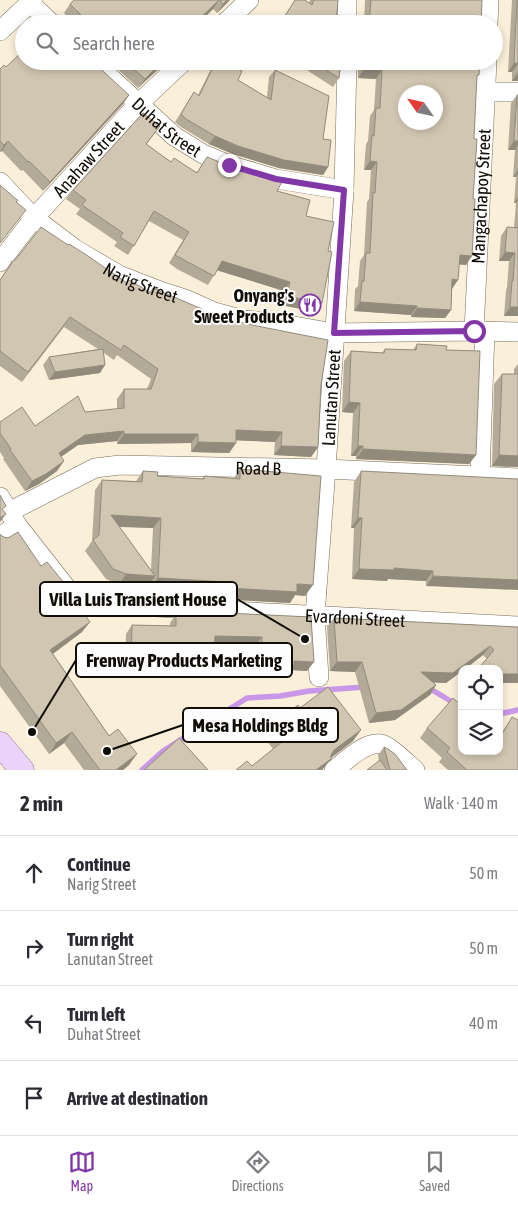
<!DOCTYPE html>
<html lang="en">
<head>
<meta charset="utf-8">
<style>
  :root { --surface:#fff; --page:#f2f2f3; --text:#2b2b33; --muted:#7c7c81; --line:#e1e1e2; --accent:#8237a8 }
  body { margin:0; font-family:"Asap Condensed",sans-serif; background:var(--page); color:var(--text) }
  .controls { position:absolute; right:15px; bottom:15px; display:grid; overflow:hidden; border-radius:10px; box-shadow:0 2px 8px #0003 }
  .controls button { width:45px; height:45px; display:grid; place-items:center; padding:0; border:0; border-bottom:1px solid var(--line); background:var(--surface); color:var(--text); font:25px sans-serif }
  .compass { position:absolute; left:398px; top:85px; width:45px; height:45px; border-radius:50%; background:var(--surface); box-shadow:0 2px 8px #0003; rotate:304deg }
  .stop { position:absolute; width:15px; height:15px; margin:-11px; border:4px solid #8237a8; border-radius:50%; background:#fff }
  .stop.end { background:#8237a8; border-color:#fff; box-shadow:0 1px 5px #0008 }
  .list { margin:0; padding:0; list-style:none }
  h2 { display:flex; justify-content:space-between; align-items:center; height:65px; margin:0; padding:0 20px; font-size:21px }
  h2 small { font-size:16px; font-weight:400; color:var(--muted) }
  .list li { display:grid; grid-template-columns:32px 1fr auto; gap:15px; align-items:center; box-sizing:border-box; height:75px; padding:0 20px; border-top:1px solid var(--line) }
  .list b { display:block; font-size:19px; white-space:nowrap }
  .list p { margin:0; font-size:16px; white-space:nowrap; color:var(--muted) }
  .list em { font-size:16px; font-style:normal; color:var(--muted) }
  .icon { flex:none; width:28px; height:28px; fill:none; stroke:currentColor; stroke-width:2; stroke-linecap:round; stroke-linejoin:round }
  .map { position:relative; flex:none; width:518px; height:770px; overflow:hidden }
  .search { position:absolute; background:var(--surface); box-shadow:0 2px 8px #0003; left:15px; right:15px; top:15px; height:55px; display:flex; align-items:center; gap:12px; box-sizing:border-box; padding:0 18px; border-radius:28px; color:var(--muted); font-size:19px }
  .sheet { height:365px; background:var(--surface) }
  nav { display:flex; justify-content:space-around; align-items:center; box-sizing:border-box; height:70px; border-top:1px solid var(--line); background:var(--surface); font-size:14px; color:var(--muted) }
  nav a { display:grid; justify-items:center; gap:2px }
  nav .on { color:var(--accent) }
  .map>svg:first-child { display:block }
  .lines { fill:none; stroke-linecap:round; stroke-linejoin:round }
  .stream { stroke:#c997e7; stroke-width:5.5 }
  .minor-casing { stroke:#786e5b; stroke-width:20 }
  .major-casing { stroke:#9579a2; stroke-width:25 }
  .minor { stroke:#fff; stroke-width:19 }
  .major { stroke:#ebd2fa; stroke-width:24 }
  .wall { fill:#b4aa98; fill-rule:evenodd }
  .shaded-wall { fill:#928b7c }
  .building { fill:#d1c6b1; stroke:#928b7c; fill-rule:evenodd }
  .route { stroke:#8237a8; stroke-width:6 }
  .labels { text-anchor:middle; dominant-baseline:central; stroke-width:4; stroke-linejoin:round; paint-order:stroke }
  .street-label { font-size:18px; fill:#100c06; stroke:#fdfdfd }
  .poi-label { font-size:18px; font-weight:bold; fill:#100c06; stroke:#fdfdfd; text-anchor:end }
  .leader { fill:none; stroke:#100c06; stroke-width:2 }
  .callout-dot { fill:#100c06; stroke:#fdfdfd; stroke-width:2 }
  .callout { fill:#fdfdfd; stroke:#100c06; stroke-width:2 }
  .callout-label { font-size:19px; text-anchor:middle; font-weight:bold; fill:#100c06 }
</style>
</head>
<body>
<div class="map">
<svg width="518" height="770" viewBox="0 0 518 770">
  <rect width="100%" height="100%" fill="#faefd9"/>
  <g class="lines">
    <g class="stream">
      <path d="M 426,690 L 434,691 L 462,708"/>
      <path d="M 499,714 L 518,710"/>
      <path d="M 142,770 L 163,751 L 247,698 L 280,696 L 309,691 L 365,687"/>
    </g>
    <g class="minor-casing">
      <g id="minor">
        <path d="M 347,0 L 347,24"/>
        <path d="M 30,3 L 52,24"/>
        <path d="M 224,24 L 249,0"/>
        <path d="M 488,24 L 489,0"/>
        <path d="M 0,31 L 33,0"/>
        <path id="s1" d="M 92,61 L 174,136 L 203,154 L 229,165 L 276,179 L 344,190"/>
        <path d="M 485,92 L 518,92"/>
        <path id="s2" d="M 0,182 L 34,218 L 75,249 L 119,275 L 163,292 L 185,299 L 214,312 L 244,320 L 277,323 L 334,333 L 474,331 L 518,332"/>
        <path id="s3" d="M 0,262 L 34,218 L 138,104 L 184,61"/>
        <path id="s4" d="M 474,331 L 487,61"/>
        <path d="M 480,477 L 485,331"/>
        <path id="s5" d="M 0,497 L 17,525 L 76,600 L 98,604 L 518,626"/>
        <path id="s6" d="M 9,512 L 95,468 L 120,465 L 326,469 L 518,478"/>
        <path d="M 0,537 L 17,525"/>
        <path id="s7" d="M 319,677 L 315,615 L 326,469 L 344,190 L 347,61"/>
        <path d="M 334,770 C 346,761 364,742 381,744 C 389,745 408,764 415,770"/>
      </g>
    </g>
    <g class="major-casing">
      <path id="major" d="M 0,744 L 22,770"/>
    </g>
    <use href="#minor" class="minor"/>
    <use href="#major" class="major"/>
  </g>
  <g class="wall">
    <path d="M 74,0 L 230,0 L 217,13 L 213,9 L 198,24 L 74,24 L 64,13 L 70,4 Z"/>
    <path d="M 295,0 L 309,3 L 310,0 L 338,0 L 336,24 L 279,24 Z"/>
    <path d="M 365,0 L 482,0 L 481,24 L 364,24 Z"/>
    <path d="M 512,0 L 518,0 L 518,81 L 512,81 L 512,72 L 508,72 Z"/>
    <path d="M 109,61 L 167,61 L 138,88 Z"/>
    <path d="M 216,61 L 238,80 L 267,97 L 269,77 L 275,70 L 323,139 L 328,167 L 323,175 L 279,168 L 233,154 L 209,144 L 181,127 L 175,122 L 194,92 L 198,95 L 212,67 Z"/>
    <path d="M 293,61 L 342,61 L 339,78 L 333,87 Z"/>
    <path d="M 358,61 L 480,61 L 477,78 L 466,265 L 459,264 L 452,289 L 451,310 L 445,318 L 411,317 L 411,315 L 354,311 L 355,289 L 358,286 L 360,261 L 364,255 L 367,202 L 369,199 L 371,170 L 364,170 L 366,144 L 368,141 L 370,116 L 374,110 L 376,79 L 358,78 Z"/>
    <path d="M 6,67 L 129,95 L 123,104 L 43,191 L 23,170 L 21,171 L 2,151 L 0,152 L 0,69 Z"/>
    <path d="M 517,95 L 518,95 L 518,316 L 504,316 L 506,290 L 507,287 L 509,261 L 499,261 L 501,236 L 507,227 L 514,228 L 516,203 L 514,203 L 516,177 L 513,177 L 515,150 L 508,150 L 511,103 Z"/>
    <path d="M 160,126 L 146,145 L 171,162 L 197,172 L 207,157 L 277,191 L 306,216 L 316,312 L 281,305 L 284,291 L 217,270 L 208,285 L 177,269 L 169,263 L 183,240 L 149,221 L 128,255 L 114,246 L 117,242 L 76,214 L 80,209 L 66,199 L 73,190 Z"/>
    <path d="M 68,245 L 127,283 L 150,292 L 153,288 L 201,311 L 321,385 L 318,447 L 311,457 L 274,455 L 275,442 L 236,440 L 236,443 L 229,453 L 191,452 L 191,443 L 117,444 L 117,441 L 78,445 L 61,457 L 57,471 L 39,484 L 25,491 L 3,459 L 4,458 L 0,452 L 0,422 L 35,426 L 85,412 L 117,409 L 117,399 L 124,389 L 147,389 L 151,379 L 117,355 L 114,360 L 104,353 L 100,373 L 49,380 L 43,365 L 49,357 L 98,349 L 64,327 L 22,382 L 0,366 L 0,280 L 11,262 Z"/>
    <path d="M 417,344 L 446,350 L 476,455 L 469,464 L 356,459 L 356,456 L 351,456 L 353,413 L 342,412 L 344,361 L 351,351 L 382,353 L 385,349 L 413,350 Z"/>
    <path d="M 518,364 L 518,467 L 492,466 L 494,384 L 502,374 L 514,374 L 514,369 Z"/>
    <path d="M 240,469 L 305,596 L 295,595 L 290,603 L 220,599 L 220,593 L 150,588 L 150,583 L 148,587 L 119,585 L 106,579 L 85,551 L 92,541 L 95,490 L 102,480 L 136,481 L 143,471 L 157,476 L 202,479 L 204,476 L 234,478 ZM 119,527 L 153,528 L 151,570 Z"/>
    <path d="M 361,471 L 487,478 L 518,479 L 426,586 L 426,581 L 388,579 L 387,581 L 352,579 L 354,528 L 351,528 L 354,482 Z"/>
    <path d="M 0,534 L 41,566 L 69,589 L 68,591 L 82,632 L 53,654 L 129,765 L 123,770 L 84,770 L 64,743 L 49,754 L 0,686 Z"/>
    <path d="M 226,613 L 311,617 L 307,671 L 290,670 L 288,674 L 254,673 L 255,646 L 214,645 L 208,664 L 172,663 L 165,674 L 125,673 L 126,634 L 132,625 L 170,626 L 170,623 L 176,614 L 224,615 Z"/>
    <path d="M 334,618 L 518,627 L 487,659 L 483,655 L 465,669 L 462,669 L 462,671 L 446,683 L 433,682 L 436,685 L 430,695 L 395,720 L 369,723 L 355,672 L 330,671 L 327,627 Z"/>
    <path d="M 462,706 L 462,717 L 459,720 L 462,751 L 499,751 L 499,737 L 512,717 L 518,770 L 448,770 L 439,762 L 442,758 L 420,738 L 427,728 Z"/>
    <path d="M 300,708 L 353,741 L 331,758 L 322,770 L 236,770 L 252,766 L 273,749 L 264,737 L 272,726 Z"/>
    <path d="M 384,747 L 407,770 L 367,770 L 379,761 L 378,755 Z"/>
  </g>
  <g class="shaded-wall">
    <path d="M 219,0 L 213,9 L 198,24 L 195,24 Z"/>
    <path d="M 227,0 L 230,0 L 217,13 L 223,4 Z"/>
    <path d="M 163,61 L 167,61 L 138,88 L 145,79 Z"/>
    <path d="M 514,63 L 518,64 L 512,72 L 508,72 Z"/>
    <path d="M 364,69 L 382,70 L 376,79 L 358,78 Z"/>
    <path d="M 518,72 L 518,81 L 512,81 Z"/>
    <path d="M 129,95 L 123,104 L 43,191 L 50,182 Z"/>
    <path d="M 215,136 L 328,167 L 323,175 L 279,168 L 233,154 L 209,144 Z"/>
    <path d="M 8,141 L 2,151 L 0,152 L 4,145 Z"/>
    <path d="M 514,141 L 518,141 L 518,145 L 515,150 L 508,150 Z"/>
    <path d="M 370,161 L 377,162 L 371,170 L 364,170 Z"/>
    <path d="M 518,170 L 518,173 L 516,177 L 513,177 Z"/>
    <path d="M 518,197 L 518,201 L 516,203 L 514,203 Z"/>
    <path d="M 505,252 L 515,253 L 509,261 L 499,261 Z"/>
    <path d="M 460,255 L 472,256 L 466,265 L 454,264 Z"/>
    <path d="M 222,261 L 290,282 L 284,291 L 216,270 Z"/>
    <path d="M 452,279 L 458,280 L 452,289 Z"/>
    <path d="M 287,296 L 322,303 L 316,312 L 281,305 Z"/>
    <path d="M 360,302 L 417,306 L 411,315 L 354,311 Z"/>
    <path d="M 510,307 L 518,307 L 518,316 L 504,316 Z"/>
    <path d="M 417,308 L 451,310 L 445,318 L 411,317 Z"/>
    <path d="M 105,365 L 100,373 L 49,380 L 55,372 Z"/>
    <path d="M 349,402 L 360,403 L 353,413 L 342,412 Z"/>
    <path d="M 236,430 L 282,432 L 275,442 L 229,440 Z"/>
    <path d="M 124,431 L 117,441 L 78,445 L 52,463 L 59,453 L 85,435 Z"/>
    <path d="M 124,434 L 198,434 L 191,443 L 117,444 Z"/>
    <path d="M 198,442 L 236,443 L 229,453 L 191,452 Z"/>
    <path d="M 281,446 L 318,447 L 311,457 L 274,455 Z"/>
    <path d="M 358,446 L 363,446 L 356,456 L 351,456 Z"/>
    <path d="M 363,449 L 476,455 L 469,464 L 356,459 Z"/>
    <path d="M 499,455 L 518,456 L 518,467 L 492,466 Z"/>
    <path d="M 64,461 L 57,471 L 39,484 L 25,491 L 32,481 Z"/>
    <path d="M 6,514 L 0,522 L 0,518 Z"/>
    <path d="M 111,515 L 161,518 L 153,528 L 103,526 Z"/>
    <path d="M 358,518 L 362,518 L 354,528 L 351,528 Z"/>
    <path d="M 394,568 L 433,571 L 426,581 L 388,579 L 387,581 L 352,579 L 359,569 Z"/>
    <path d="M 126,574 L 155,576 L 148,587 L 119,585 Z"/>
    <path d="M 433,576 L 518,580 L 518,590 L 426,586 Z"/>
    <path d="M 158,578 L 228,582 L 220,593 L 150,588 Z"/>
    <path d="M 297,584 L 313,585 L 305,596 L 295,595 L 290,603 L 220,599 L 228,588 Z"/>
    <path d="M 90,622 L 82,632 L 43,661 L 50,650 Z"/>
    <path d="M 215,636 L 262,637 L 255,646 L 208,645 Z"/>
    <path d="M 490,646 L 483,655 L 465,669 L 462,669 L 462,671 L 446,683 L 415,682 L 421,672 Z"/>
    <path d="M 172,654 L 214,655 L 208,664 L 166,663 Z"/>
    <path d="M 294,661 L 314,662 L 307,671 L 290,670 L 288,674 L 254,673 L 261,664 Z"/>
    <path d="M 337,662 L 362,662 L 355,672 L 330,671 Z"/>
    <path d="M 131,664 L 172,665 L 165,674 L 125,673 Z"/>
    <rect x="499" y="674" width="19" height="9"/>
    <path d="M 436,685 L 430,695 L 395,720 L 369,723 L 376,713 Z"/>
    <path d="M 361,730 L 353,741 L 327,761 L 331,759 L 322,770 L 316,770 L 334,750 Z"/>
    <path d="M 72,732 L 64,743 L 49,754 L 56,743 Z"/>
    <path d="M 137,754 L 129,765 L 123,770 L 116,770 Z"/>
  </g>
  <g class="building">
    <path d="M 74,0 L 219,0 L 196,22 L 197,24 L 90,24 L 70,4 Z"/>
    <path d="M 220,0 L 227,0 L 223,4 Z"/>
    <path d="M 295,0 L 305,0 L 312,5 L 314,0 L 338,0 L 336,24 L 287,24 L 290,19 L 285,16 Z"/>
    <path d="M 371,0 L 482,0 L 481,24 L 369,24 Z"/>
    <path d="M 517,0 L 518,0 L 518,63 L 514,63 Z"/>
    <path d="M 24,50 L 24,61 L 92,61 L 129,95 L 50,182 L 29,161 L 28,162 L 8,141 L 4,145 L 0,141 L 0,69 L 4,65 L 6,67 Z"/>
    <path d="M 125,61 L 163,61 L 145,79 Z"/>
    <path d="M 216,61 L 221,61 L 242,71 L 238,80 L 271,100 L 275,70 L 329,96 L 323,139 L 331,140 L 328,167 L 284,160 L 238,146 L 215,136 L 186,119 L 181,114 L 194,92 L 199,96 Z"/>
    <path d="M 312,61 L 342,61 L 342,68 L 340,68 L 339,78 Z"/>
    <path d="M 364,61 L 480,61 L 479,75 L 477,75 L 474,139 L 477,139 L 473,199 L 475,199 L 472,256 L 460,255 L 458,280 L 452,279 L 451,310 L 417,308 L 417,306 L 360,302 L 362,281 L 364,281 L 366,253 L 370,253 L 373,193 L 375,193 L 377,162 L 370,161 L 372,135 L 374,136 L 376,108 L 380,108 L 382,70 L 364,69 ZM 406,92 L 436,92 L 436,122 L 406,122 Z"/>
    <path d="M 517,95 L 518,95 L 518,141 L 514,141 Z"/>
    <path d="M 143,113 L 160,126 L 146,144 L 171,162 L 174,158 L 197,173 L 207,157 L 232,167 L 282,182 L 277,191 L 310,200 L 306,216 L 334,222 L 328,251 L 332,252 L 322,303 L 287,296 L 290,282 L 222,261 L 214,276 L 184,260 L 175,255 L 189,232 L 154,211 L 134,246 L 120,237 L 123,233 L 82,205 L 86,200 L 73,190 Z"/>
    <path d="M 0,185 L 17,200 L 18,200 L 16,202 L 26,210 L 0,243 Z"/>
    <path d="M 41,227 L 68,245 L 69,244 L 88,256 L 127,283 L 129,280 L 151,293 L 153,288 L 202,309 L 201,311 L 252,325 L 328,340 L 321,385 L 318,447 L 281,446 L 282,432 L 236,430 L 236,443 L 198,442 L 198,434 L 124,434 L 124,431 L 85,435 L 59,453 L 64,461 L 46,474 L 32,481 L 10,450 L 11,449 L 0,433 L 0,422 L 22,407 L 35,426 L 78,396 L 85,412 L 124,408 L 124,389 L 151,389 L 158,369 L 124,345 L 121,350 L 70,317 L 28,372 L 0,351 L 0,280 L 12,263 L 11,262 L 16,259 Z"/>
    <path d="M 507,227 L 518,228 L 518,307 L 510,307 L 512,281 L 513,281 L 515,253 L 505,252 Z"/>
    <path d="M 417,344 L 447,346 L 446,350 L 480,351 L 476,455 L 363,449 L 363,446 L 358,446 L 360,403 L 349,402 L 351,351 L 384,353 L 385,349 L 416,350 Z"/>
    <path d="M 103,349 L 105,365 L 55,372 L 49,357 Z"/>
    <path d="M 502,374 L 518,374 L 518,456 L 499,455 Z"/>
    <path d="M 240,469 L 321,476 L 313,585 L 297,584 L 297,592 L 228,588 L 228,582 L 158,578 L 161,518 L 111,515 L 155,576 L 126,574 L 113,569 L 93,540 L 99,535 L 102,480 L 142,482 L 143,471 L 158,472 L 157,476 L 204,479 L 204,476 L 240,479 Z"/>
    <path d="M 361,471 L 518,479 L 518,580 L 433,576 L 433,571 L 394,568 L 394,570 L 359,569 L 362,518 L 358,518 Z"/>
    <path d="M 0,495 L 6,506 L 2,509 L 6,514 L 0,518 Z"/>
    <path d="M 18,532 L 41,566 L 47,562 L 69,589 L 67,590 L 90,622 L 50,650 L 109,736 L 118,729 L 137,754 L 116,770 L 100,770 L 72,732 L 56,743 L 0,665 L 0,534 L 3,537 L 8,538 Z"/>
    <path d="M 226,613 L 311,617 L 314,662 L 294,661 L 294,665 L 261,664 L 262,637 L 215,636 L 214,655 L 172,654 L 172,665 L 131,664 L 132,625 L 176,626 L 176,614 L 226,615 Z"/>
    <path d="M 334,618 L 518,627 L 518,674 L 499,674 L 499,669 L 478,669 L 494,650 L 490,646 L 453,673 L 421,672 L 436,685 L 401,710 L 376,713 L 362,662 L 337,662 Z"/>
    <path d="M 328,687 L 361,730 L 334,750 L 331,755 L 331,759 L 316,770 L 236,770 L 247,761 L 252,766 L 283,741 L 272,726 L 298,705 L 300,708 Z"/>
    <path d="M 453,698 L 462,706 L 462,715 L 458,719 L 462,722 L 462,751 L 499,751 L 499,737 L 504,731 L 512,717 L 518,720 L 518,770 L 467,770 L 447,752 L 450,748 L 427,728 Z"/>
    <path d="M 179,738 L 208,770 L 144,770 Z"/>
    <path d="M 384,747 L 388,749 L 395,754 L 407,770 L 390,770 Z"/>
    <path d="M 380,760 L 387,770 L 367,770 Z"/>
  </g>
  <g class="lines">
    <path class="route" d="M 229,165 L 276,179 L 344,190 L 334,333 L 474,331"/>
  </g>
  <defs>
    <g id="restaurant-ring" transform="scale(1.125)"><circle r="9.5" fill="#fdfdfd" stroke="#8237a8" stroke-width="1.5"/><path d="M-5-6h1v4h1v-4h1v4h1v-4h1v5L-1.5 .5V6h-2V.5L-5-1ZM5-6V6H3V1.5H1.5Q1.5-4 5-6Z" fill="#8237a8"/></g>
  </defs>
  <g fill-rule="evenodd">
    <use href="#restaurant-ring" x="310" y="305"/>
  </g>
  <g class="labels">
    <g class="street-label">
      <text stroke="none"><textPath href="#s1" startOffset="100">Duhat Street</textPath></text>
      <text stroke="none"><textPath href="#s3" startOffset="136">Anahaw Street</textPath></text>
      <text stroke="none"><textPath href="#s4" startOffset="135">Mangachapoy Street</textPath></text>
      <text stroke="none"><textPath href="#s2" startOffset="175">Narig Street</textPath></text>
      <text stroke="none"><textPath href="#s7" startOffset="280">Lanutan Street</textPath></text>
      <text stroke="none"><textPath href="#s6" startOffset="260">Road B</textPath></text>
      <text stroke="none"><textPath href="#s5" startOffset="408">Evardoni Street</textPath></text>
    </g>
    <g class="poi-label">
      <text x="294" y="295">Onyang's<tspan x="294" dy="21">Sweet Products</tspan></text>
    </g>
  </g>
  <path class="leader" d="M305 639L237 599M32 732L76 660M107 751L183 725"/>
  <g class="callout-dot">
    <circle cx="305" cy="639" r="5"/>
    <circle cx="32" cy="732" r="5"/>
    <circle cx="107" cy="751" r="5"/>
  </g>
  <g class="callout">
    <rect x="40" y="582" width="197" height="34" rx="5"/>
    <rect x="76" y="643" width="216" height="34" rx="5"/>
    <rect x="183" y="708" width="155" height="34" rx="5"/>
  </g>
  <g class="callout-label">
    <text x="138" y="606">Villa Luis Transient House</text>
    <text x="184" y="667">Frenway Products Marketing</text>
    <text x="260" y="732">Mesa Holdings Bldg</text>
  </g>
</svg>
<div class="controls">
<button><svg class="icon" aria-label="locate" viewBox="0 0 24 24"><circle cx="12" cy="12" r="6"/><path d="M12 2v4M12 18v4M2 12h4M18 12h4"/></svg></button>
<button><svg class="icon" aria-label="layers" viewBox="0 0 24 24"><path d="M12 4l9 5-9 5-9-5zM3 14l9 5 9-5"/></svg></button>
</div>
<svg class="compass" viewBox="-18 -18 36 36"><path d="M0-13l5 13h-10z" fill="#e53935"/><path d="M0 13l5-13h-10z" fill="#7c7c81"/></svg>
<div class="stop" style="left:474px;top:331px"></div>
<div class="stop end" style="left:229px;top:165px"></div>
<div class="search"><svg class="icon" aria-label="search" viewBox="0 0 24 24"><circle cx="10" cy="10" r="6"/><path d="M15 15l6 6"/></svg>Search here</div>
</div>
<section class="sheet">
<h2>2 min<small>Walk · 140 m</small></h2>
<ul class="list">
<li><svg class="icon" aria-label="ahead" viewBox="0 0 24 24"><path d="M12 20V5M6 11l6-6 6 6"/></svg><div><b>Continue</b><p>Narig Street</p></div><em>50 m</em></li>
<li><svg class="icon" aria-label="right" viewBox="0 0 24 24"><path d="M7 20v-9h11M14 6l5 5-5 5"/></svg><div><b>Turn right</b><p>Lanutan Street</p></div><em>50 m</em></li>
<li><svg class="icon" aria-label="left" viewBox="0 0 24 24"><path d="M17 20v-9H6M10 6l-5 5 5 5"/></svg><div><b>Turn left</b><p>Duhat Street</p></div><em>40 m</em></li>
<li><svg class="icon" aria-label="arrive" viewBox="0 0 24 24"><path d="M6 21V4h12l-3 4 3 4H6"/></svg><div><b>Arrive at destination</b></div></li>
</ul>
</section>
<nav>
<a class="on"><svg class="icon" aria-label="map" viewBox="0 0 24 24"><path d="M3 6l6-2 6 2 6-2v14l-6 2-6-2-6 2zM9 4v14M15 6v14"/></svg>Map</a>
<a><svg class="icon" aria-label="directions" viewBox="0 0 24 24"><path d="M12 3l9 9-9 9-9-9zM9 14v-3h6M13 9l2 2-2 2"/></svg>Directions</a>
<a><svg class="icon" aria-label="saved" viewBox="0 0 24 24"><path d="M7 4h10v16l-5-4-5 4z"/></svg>Saved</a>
</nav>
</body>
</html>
